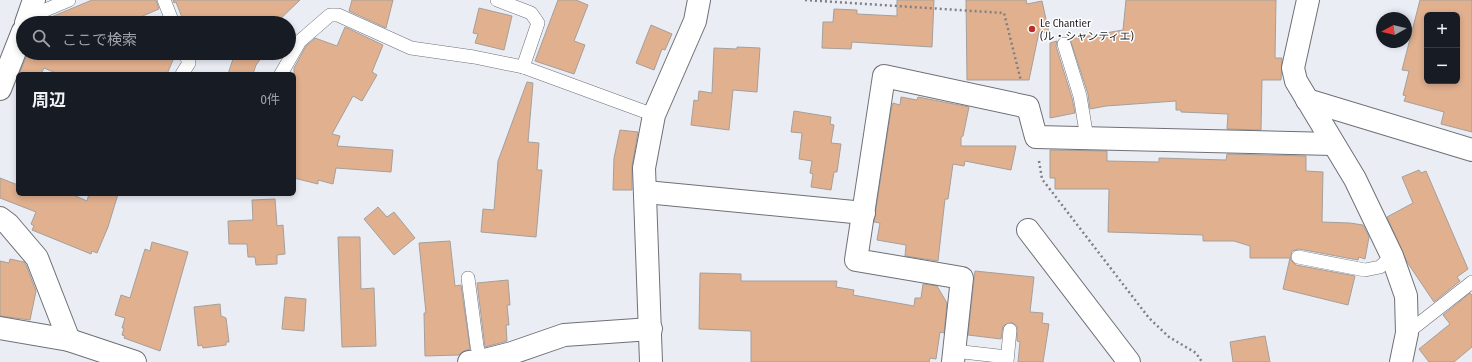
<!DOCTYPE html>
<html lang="ja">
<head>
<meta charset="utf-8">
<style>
  :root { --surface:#171b24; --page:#242831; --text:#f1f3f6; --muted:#9ea1a6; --line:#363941 }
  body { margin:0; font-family:"Fira Sans Condensed","Noto Sans JP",sans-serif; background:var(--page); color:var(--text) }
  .controls { position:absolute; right:12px; top:12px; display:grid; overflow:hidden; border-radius:6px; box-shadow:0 2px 6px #0003 }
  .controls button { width:36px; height:36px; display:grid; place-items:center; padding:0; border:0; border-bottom:1px solid var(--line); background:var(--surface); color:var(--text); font:20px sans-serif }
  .compass { position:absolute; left:1376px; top:12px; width:36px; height:36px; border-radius:50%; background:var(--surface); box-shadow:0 2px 6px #0003; rotate:262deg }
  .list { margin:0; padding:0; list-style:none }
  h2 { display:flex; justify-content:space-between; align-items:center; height:52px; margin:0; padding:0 16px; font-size:17px }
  h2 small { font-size:13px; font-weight:400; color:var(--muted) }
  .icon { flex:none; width:22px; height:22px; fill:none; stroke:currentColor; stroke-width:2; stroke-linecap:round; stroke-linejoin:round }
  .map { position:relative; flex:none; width:1472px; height:362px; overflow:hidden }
  .search { position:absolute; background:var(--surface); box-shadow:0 2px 6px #0003; left:16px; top:16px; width:280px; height:44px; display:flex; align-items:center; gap:10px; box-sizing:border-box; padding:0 14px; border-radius:22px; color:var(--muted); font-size:15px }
  .panel { position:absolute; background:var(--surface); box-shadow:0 2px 6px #0003; left:16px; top:72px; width:280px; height:124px; border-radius:6px }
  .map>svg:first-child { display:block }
  .building { fill:#e1b08f; stroke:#a59f9a; fill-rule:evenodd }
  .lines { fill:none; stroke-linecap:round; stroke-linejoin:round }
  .lane-casing { stroke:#6f7077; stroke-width:14 }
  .street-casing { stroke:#6f7077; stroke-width:24 }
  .path { stroke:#7f8086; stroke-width:2.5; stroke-dasharray:2 3; stroke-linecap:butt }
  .lane { stroke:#fff; stroke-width:13 }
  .street { stroke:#fff; stroke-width:22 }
  .poi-dot { fill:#bc2e28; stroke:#fff; stroke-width:1.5 }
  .labels { text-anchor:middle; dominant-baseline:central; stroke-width:3; stroke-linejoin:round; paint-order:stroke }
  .poi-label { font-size:11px; fill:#1d1e21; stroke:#fff; text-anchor:start }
</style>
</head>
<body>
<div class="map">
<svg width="1472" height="362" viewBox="0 0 1472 362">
  <rect width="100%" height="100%" fill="#ebedf5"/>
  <g class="building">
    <path d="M 92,0 L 156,0 L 159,9 L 131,21 L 132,23 L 43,23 L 44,20 Z"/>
    <path d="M 173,0 L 300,0 L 276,23 L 184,23 L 176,2 L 174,3 Z"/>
    <path d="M 352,0 L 393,0 L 386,28 L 349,11 Z"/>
    <path d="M 558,0 L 576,0 L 588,5 L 574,41 L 585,45 L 574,74 L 535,61 Z"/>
    <path d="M 897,0 L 934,0 L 932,47 L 852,42 L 851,49 L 822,48 L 823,22 L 833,22 L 834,9 L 857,10 L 857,14 L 897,16 Z"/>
    <path d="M 966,0 L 1026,0 L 1027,4 L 1042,1 L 1049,33 L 1039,32 L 1029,80 L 967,80 Z"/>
    <path d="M 1126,0 L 1276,0 L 1275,58 L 1282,58 L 1281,80 L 1262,80 L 1261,130 L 1227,129 L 1228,114 L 1181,112 L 1181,110 L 1176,110 L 1176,101 L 1106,106 L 1090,109 L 1088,94 L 1070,39 L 1123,30 Z"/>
    <path d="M 1420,0 L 1472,0 L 1472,132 L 1441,124 L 1444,112 L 1404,101 L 1406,96 L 1403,95 L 1409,71 L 1402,70 ZM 1427,15 L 1457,15 L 1457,81 L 1427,81 Z"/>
    <path d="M 479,8 L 512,16 L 504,50 L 475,43 L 478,34 L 473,33 Z"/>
    <path d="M 651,25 L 672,34 L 665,50 L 662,49 L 654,70 L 636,63 Z"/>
    <path d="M 345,27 L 383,45 L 372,72 L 377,75 L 362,101 L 353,96 L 332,134 L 340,136 L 337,146 L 393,150 L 391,172 L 336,168 L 333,184 L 318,180 L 318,184 L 294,178 L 294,68 L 306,46 L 315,38 L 337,46 Z"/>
    <path d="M 1057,41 L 1056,46 L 1072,98 L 1075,113 L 1050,118 L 1050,43 Z"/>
    <path d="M 737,47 L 760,48 L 757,92 L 733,90 L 729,130 L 691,125 L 694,100 L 698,101 L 699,91 L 712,93 L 714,48 L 737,49 Z"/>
    <path d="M 28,53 L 176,53 L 167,74 L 58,74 L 44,68 L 41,74 L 19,74 Z"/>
    <path d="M 235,53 L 265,53 L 256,65 L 253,74 L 228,74 Z"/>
    <path d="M 527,82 L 533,83 L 528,142 L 539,143 L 537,170 L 542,170 L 536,237 L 481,232 L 483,209 L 494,210 L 498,161 Z"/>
    <path d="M 901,97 L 917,100 L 918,97 L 969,107 L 963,136 L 961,137 L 961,146 L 1016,146 L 1011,170 L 965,161 L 964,166 L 953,164 L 948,199 L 945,199 L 938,261 L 905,256 L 906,245 L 877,240 L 880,223 L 874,222 L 891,110 L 893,103 L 900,105 Z"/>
    <path d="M 794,111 L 831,117 L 830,124 L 834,125 L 831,143 L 841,144 L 837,172 L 834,172 L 831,190 L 811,187 L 813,174 L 810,173 L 812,161 L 799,159 L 802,133 L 791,132 Z"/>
    <path d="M 620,130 L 638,132 L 632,166 L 632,190 L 613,190 L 614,158 Z"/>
    <path d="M 1050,150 L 1107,151 L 1107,161 L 1159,162 L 1159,158 L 1226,160 L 1227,154 L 1306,156 L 1306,171 L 1323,172 L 1322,222 L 1350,223 L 1363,225 L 1369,237 L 1365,259 L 1359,257 L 1358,260 L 1299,249 L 1292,251 L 1290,259 L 1296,265 L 1355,276 L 1348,305 L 1283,289 L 1290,258 L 1250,258 L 1250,246 L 1234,241 L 1203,241 L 1203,235 L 1108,232 L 1109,189 L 1055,189 L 1055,178 L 1050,178 Z"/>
    <path d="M 1419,170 L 1421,173 L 1426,171 L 1468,269 L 1457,277 L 1460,281 L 1434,302 L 1407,262 L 1387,217 L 1413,203 L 1402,177 Z"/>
    <path d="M 0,178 L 18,185 L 18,194 L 71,194 L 87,201 L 89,194 L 118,194 L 108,227 L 97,253 L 92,251 L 91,254 L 32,230 L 34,226 L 31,224 L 36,212 L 0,198 Z"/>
    <path d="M 275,199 L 277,226 L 283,225 L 285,254 L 277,255 L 277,264 L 256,265 L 255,257 L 248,257 L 247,244 L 229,244 L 228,221 L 253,220 L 252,200 Z"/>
    <path d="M 378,207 L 387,217 L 394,212 L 415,238 L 394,255 L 364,219 Z"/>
    <path d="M 338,237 L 360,237 L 361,289 L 374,288 L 376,346 L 342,347 Z"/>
    <path d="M 450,241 L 455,286 L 461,285 L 470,349 L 462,352 L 459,355 L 425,356 L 424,313 L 426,313 L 419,243 Z"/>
    <path d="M 152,242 L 188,252 L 160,351 L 124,338 L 125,336 L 122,335 L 124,328 L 122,328 L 125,318 L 115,315 L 121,295 L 130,298 L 145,249 L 150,251 Z"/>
    <path d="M 10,259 L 24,262 L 26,265 L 36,291 L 30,320 L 0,316 L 0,261 L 9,263 Z"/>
    <path d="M 975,271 L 1034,277 L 1030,312 L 1043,313 L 1042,323 L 1049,324 L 1043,362 L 1018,362 L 1020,342 L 1017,341 L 1017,326 L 1011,322 L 1003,326 L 1001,339 L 968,335 Z"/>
    <path d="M 700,273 L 741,274 L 741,281 L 837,281 L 836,287 L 854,290 L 853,295 L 914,306 L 915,298 L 921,298 L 923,284 L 937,286 L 947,303 L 944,333 L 940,332 L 936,359 L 930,358 L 929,362 L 751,362 L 751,331 L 699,329 Z"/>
    <path d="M 508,280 L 510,305 L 507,305 L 509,325 L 506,325 L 507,341 L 485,347 L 477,283 Z"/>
    <path d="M 1470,293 L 1472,295 L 1472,347 L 1454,362 L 1429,362 L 1419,349 L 1450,324 L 1443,315 Z"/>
    <path d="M 285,297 L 306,299 L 304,331 L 282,329 Z"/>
    <path d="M 220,304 L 221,316 L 226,318 L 229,342 L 226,342 L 226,345 L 203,348 L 202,345 L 198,346 L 194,307 Z"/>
    <path d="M 1265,336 L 1270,362 L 1233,362 L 1230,342 Z"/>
  </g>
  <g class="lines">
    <g class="lane-casing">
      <g id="lane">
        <path d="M 164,0 L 173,23"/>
        <path d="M 497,0 L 531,13 L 538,23 L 523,67"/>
        <path d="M 29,17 L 69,0"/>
        <path d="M 1064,44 L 1080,96 L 1087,138"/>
        <path d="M 182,74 L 189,63 L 185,53"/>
        <path d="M 281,74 L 300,41 L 330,15 L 338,15 L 411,48 L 474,57 L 523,67 L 654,115"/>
        <path d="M 1298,257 L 1365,270 L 1380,267 L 1392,256"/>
        <path d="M 468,278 L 477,346 L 481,362"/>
        <path d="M 1407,333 L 1472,282"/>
        <path d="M 954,351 L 1007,357"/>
        <path d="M 1007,362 L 1010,330"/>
      </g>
    </g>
    <g class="street-casing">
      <g id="street">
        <path d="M 1308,0 L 1293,68 L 1296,81 L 1355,179 L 1392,256 L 1406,296 L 1407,333 L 1401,362"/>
        <path d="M 26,23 L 34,0"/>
        <path d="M 0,89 L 23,31"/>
        <path d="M 1307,100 L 1472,150"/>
        <path d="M 646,192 L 864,213"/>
        <path d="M 0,218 L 8,224 L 37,258 L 69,340"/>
        <path d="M 1028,230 L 1129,362"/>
        <path d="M 0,328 L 69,340 L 135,362"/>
        <path d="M 469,362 L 481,361 L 512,353 L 564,335 L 651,329"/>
        <path d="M 651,362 L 644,168 L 654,115 L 695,21 L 699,0"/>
        <path d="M 953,362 L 962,278 L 856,260 L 884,76 L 1028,107 L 1036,137 L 1333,144"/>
      </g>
    </g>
    <g class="path">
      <path d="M 805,0 L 1004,13 L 1021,81"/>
      <path d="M 1039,161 L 1042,179 L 1149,318 L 1169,337 L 1196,353 L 1202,362"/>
    </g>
    <use href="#lane" class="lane"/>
    <use href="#street" class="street"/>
  </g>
  <circle class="poi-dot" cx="1032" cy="29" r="4"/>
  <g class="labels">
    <g class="poi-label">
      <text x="1040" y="23">Le Chantier<tspan x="1040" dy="13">(ル・シャンティエ)</tspan></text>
    </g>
  </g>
</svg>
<div class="controls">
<button>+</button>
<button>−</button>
</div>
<svg class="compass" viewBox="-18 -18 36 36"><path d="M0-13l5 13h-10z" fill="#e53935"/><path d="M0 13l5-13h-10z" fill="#9ea1a6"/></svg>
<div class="search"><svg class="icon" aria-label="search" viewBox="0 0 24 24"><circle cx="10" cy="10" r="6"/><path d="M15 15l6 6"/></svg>ここで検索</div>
<section class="panel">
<h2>周辺<small>0件</small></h2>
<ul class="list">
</ul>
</section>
</div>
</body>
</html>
